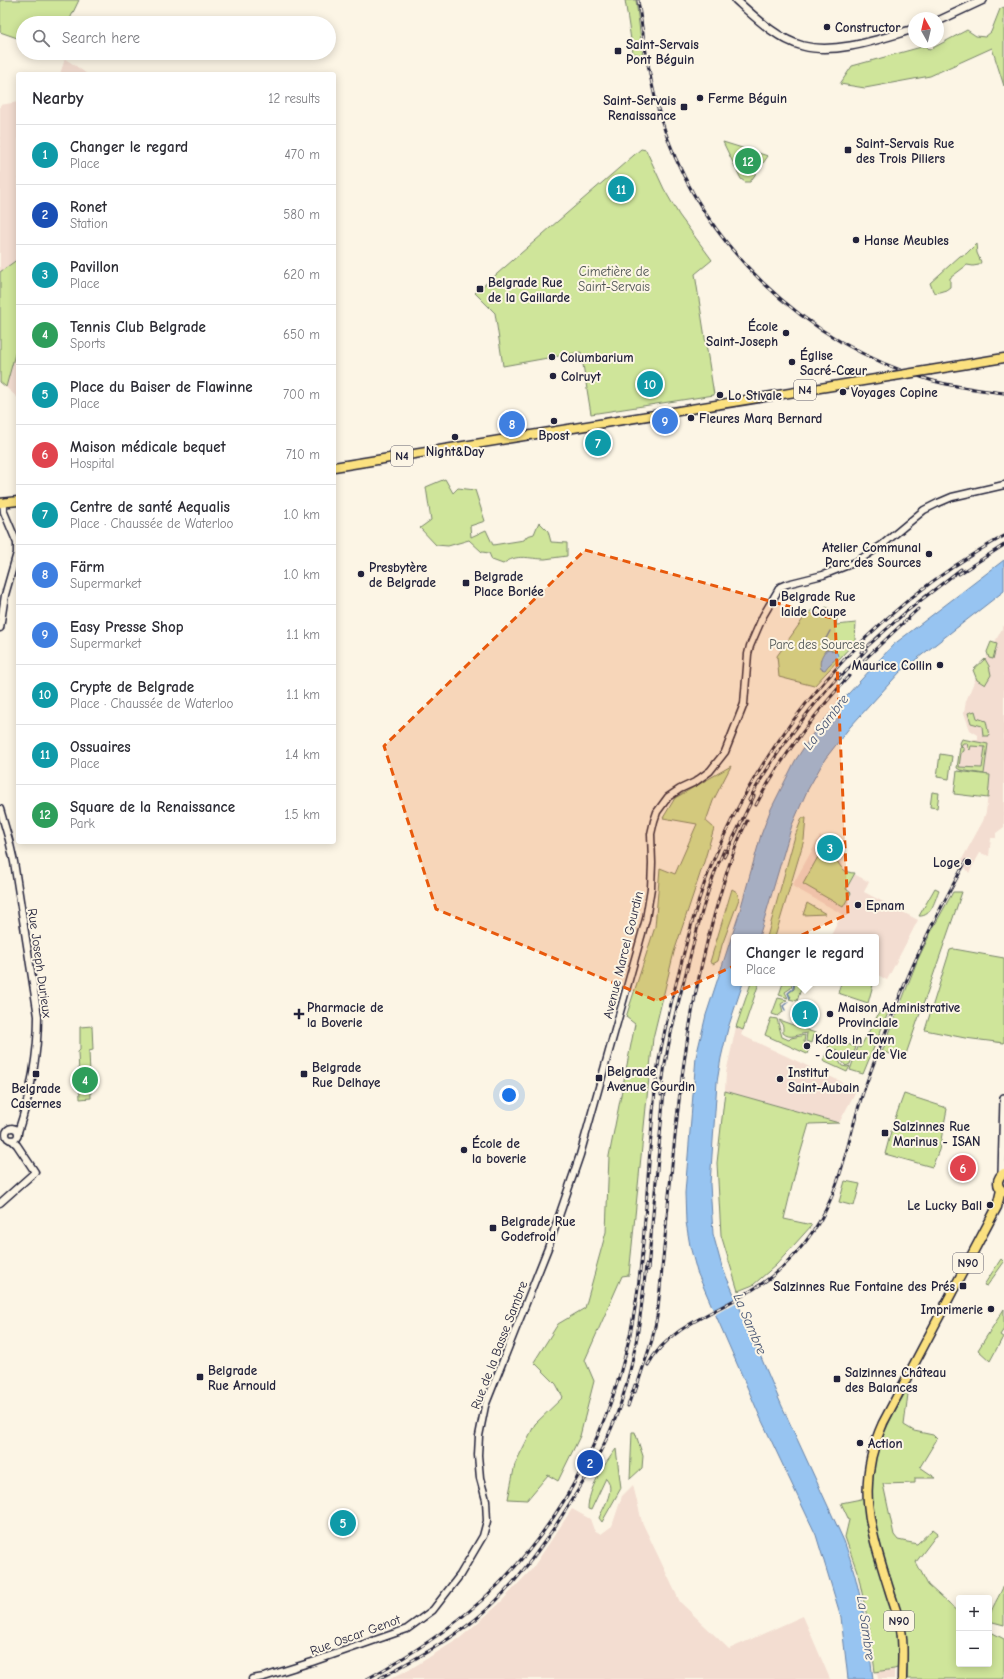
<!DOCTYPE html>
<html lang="en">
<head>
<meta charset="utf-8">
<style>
  :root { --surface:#fff; --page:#f2f2f3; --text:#2b2b33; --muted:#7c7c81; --line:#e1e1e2; --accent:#d93025 }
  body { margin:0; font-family:"Comic Neue",sans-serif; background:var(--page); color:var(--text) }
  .controls { position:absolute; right:12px; bottom:12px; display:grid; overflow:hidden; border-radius:4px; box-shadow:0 2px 10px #0003 }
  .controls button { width:36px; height:36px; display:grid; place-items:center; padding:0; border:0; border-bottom:1px solid var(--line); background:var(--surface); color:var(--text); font:20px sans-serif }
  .compass { position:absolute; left:908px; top:12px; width:36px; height:36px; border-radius:50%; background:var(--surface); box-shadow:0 2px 10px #0003; rotate:352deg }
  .you { position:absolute; left:509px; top:1095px; width:14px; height:14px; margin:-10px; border:3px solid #fff; border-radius:50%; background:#1a73e8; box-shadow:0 0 0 6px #1a73e833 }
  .badge { display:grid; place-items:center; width:26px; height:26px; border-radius:50%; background:var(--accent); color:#fff; font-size:13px; font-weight:700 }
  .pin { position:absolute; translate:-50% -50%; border:2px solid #fff; box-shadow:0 1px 4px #0006 }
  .popup { position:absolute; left:731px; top:934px; width:148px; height:52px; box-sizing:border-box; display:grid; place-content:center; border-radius:4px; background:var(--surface); filter:drop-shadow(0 1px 3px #0005); font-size:13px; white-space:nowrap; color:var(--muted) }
  .popup b { font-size:15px; color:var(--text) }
  .popup::after { content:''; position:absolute; left:50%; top:100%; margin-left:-8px; border:8px solid transparent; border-top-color:var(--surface) }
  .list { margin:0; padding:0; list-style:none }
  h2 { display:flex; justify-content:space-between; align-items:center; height:52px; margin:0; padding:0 16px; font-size:17px }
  h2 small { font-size:13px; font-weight:400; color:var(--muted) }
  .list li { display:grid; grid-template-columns:26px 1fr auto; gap:12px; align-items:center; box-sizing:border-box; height:60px; padding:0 16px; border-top:1px solid var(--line) }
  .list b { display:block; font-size:15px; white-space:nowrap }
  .list p { margin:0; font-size:13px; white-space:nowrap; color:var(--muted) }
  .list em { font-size:13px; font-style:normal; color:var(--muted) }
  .icon { flex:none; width:22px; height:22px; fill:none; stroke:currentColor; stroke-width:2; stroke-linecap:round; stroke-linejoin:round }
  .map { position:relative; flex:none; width:1004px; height:1679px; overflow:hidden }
  .search { position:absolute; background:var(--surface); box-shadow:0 2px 10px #0003; left:16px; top:16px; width:320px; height:44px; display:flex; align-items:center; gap:10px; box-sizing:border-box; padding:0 14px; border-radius:22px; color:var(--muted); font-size:15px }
  .panel { position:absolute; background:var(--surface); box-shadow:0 2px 10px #0003; left:16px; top:72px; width:320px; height:772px; border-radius:4px }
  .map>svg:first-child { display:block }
  .built { fill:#f3ddd1 }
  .green { fill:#cfe59a; stroke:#78846a }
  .water { fill:#97c4f1; stroke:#6883a8 }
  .pier { fill:#fcf5e5 }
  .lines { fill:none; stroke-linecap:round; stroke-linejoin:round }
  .stream { stroke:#6883a8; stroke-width:1.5 }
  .tertiary-casing { stroke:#22223b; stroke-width:9 }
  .secondary-casing { stroke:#22223b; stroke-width:10 }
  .primary-casing { stroke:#22223b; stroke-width:11 }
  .tertiary { stroke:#fcf5e5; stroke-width:6 }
  .secondary { stroke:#fcf5e5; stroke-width:7 }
  .primary { stroke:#fbe180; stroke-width:8 }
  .rail-casing { stroke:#22223b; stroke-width:3 }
  .rail { stroke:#fcf5e5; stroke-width:1.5; stroke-dasharray:4.5; stroke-linecap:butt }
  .primary-bridge-casing { stroke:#22223b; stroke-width:11; stroke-linecap:butt }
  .primary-bridge { stroke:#fbe180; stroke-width:8 }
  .marked { fill:#e8590c; fill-opacity:0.2; stroke:#e8590c; stroke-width:3; stroke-dasharray:8 5; stroke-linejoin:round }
  .poi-dot { fill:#22223b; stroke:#fcf5e5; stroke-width:1.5 }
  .labels { text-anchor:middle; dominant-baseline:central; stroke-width:4; stroke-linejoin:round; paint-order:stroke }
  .shield { fill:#fcf5e5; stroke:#63616e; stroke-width:1 }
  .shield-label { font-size:12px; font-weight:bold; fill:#22223b }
  .poi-label { font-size:13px; font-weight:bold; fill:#22223b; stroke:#fcf5e5; text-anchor:start }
  .park-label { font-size:13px; fill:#4d5353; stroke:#fcf5e5 }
  .street-label { font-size:13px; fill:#22223b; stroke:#fcf5e5 }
  .water-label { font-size:14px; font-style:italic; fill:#455372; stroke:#fcf5e5 }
</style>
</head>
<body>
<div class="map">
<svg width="1004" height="1679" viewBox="0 0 1004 1679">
  <rect width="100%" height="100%" fill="#fcf5e5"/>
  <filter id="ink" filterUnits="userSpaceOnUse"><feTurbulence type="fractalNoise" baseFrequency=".025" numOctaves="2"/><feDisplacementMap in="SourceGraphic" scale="8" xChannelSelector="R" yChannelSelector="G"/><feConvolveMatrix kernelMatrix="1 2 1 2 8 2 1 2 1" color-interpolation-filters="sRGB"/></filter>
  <g filter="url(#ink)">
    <g class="built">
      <path d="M 65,59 L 73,64 L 87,74 L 60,74 Z"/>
      <path d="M 18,102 L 18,398 L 0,382 L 0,105 Z"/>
      <path d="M 1004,625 L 1004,827 L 996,833 L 996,838 L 991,838 L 989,856 L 980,853 L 969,873 L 965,867 L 961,865 L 961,861 L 983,821 L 986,812 L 990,775 L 984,774 L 985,772 L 957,768 L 960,743 L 972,742 L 973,739 L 978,739 L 978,735 L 970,730 L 964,713 L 966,701 L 976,677 Z"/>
      <path d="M 820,836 L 845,850 L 839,860 L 845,869 L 869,882 L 864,892 L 918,920 L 887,980 L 876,974 L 876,937 L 830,937 L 842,914 L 792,886 Z"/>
      <path d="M 736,1027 L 743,1030 L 741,1035 L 857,1089 L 839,1123 L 725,1091 L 726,1073 Z"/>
      <path d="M 633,1485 L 642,1522 L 680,1602 L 729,1649 L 803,1616 L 830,1679 L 390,1679 L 412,1668 L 460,1638 L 498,1605 L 532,1569 L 572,1509 L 590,1519 L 594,1530 L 601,1534 L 612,1526 L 622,1496 Z"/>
      <path d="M 894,1669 L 894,1679 L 878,1679 L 877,1671 Z"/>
    </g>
    <g class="green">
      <path d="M 0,0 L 79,0 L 68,23 L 23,23 L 23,40 L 0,32 Z"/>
      <path d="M 625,0 L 636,0 L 643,56 L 633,53 Z"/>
      <path d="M 1004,7 L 1004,86 L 992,48 L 930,76 L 865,88 L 840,84 L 852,66 L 925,46 L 929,50 L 967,30 L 976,36 L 985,37 L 991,32 L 1000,9 Z"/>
      <path d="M 723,142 L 768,156 L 750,182 L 745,182 L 741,179 Z"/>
      <path d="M 641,149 L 646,150 L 664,189 L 679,215 L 712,260 L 695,274 L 714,395 L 591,414 L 581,352 L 503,366 L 495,313 L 475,293 Z"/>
      <path d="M 976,244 L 977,253 L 981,262 L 979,265 L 973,266 L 967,265 L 950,278 L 950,287 L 946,290 L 936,293 L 933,291 L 930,283 L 960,256 L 966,254 Z"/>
      <path d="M 18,259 L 18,343 L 6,387 L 0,382 L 0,272 Z"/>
      <path d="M 445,479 L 453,493 L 458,488 L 475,490 L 485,521 L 470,526 L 471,537 L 486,530 L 493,545 L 524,540 L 527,536 L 534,534 L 539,522 L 548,531 L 551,542 L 567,543 L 567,556 C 560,557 552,558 545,559 C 529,559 517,553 503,564 L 492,560 L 489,553 L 482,552 L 469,540 L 448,546 L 436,545 L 420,528 L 431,520 L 426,487 Z"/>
      <path d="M 826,607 L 838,614 L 836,625 L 856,623 L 855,640 L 853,644 L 814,686 L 779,677 L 777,656 L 803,619 L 800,616 L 803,611 L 807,614 L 812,610 L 819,615 Z"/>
      <path d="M 991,642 L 997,644 L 993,659 L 989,658 L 987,652 Z"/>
      <path d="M 985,659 L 989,666 L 991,675 L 985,685 L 977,680 L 973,670 Z"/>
      <path d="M 975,711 L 977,718 L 986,721 L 989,736 L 983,736 L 982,726 L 971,723 L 968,713 Z"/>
      <path d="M 962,739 L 988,744 L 984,774 L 960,770 L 957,768 L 960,747 L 964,748 L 964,751 L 961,753 L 959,767 L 982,768 L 985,747 L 971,746 L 970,750 L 968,748 L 967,743 L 963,743 L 961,746 L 960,743 Z"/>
      <path d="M 940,754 L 952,756 L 949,779 L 937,777 Z"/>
      <path d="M 731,766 L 713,801 L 706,821 L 714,828 L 704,862 L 674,952 L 653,1038 L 629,1275 L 622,1276 L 585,1360 L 594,1381 L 580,1436 L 558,1481 L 548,1475 L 527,1500 L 508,1499 L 515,1464 L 535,1424 L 563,1397 L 556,1384 L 534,1362 L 558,1324 L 585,1308 L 606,1232 L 609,1156 L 635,1024 L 626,1017 L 655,927 L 660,868 L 675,874 L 697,824 L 663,818 L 675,798 Z"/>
      <path d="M 957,771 L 990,775 L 988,798 L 954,794 Z"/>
      <path d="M 932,792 L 939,793 L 937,808 L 930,807 Z"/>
      <path d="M 802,818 L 806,818 L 804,840 L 775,937 L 767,937 L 795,836 Z"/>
      <path d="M 819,855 L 831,862 L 836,859 C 841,868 844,873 855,873 L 846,889 L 851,893 L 843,907 L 803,884 Z"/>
      <path d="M 935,888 L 939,890 C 935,899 932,917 919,916 Z"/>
      <path d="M 732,889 L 737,892 L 739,899 L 722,945 L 718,961 L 713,964 L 710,962 Z"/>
      <path d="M 953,892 L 962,892 L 905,1057 L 882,1052 L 917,961 L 933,928 Z"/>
      <path d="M 807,903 L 826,914 L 803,915 Z"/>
      <path d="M 954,949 L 1004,958 L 1004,1043 L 965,1038 L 925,1030 L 950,950 Z"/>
      <path d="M 751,983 L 759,983 L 743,1030 L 736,1027 Z"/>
      <path d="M 783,983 L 791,983 L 792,985 L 791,988 L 785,992 L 788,998 L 779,995 Z"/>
      <path d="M 795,983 L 803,983 L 797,1001 L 789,999 L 791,997 L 788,993 L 794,989 Z"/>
      <path d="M 841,983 L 869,983 L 873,985 L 868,1003 L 838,993 Z"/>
      <path d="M 778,998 L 787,1000 L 781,1004 L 783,1012 L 778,1016 L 772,1014 Z"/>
      <path d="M 880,1011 L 888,1013 L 863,1074 L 850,1070 L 858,1047 L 860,1048 Z"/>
      <path d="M 771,1018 L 777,1019 L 782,1037 L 789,1040 L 791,1038 L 805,1035 L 804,1042 L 810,1045 L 807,1054 L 765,1035 Z"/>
      <path d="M 779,1020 L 818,1034 L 818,1036 L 813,1035 L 811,1043 L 806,1041 L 807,1033 C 798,1034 790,1040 783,1033 L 783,1026 Z"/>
      <path d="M 92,1026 L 93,1050 L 89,1051 L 91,1098 L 80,1099 L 78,1052 L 80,1050 L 80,1027 Z"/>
      <path d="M 827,1037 L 856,1047 L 850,1064 L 846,1066 L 840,1059 L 836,1050 L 828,1049 L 831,1040 L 826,1039 Z"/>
      <path d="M 827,1051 L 834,1053 L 842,1066 L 847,1067 L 850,1066 L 847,1072 L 823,1061 Z"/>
      <path d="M 725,1091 L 839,1123 L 809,1124 L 798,1161 L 784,1219 L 812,1225 L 776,1265 L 753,1285 L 738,1291 L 721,1235 L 717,1163 Z"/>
      <path d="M 904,1094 L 944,1107 L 947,1109 L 939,1150 L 932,1167 L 885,1154 L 893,1124 Z"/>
      <path d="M 845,1181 L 860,1184 L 854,1206 L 839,1202 Z"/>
      <path d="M 1001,1259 L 1004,1262 L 987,1286 L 984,1285 Z"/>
      <path d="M 1004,1309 L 1004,1329 L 1000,1335 L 1003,1337 L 990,1361 L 978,1350 Z"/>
      <path d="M 905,1393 L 908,1394 L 904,1425 L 914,1431 L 933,1435 L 937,1439 L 920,1467 L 936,1478 L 915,1478 L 915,1483 L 883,1484 L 894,1535 L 898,1540 L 917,1544 L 933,1529 L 938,1533 L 916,1562 L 928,1585 L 959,1613 L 959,1664 L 989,1664 L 989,1631 L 1004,1639 L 1004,1679 L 907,1679 L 907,1665 L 894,1669 L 875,1672 L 869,1626 L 858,1574 L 845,1537 L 849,1520 L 841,1503 L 861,1499 L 872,1492 C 872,1486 871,1480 872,1474 C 876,1446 891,1417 905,1393 Z"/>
      <path d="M 632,1432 L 635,1432 L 643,1456 L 642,1468 L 630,1479 Z"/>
      <path d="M 616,1449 L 621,1488 L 602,1522 L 599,1518 C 604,1506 616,1489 606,1478 L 591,1510 L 588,1509 C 588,1489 604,1465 616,1449 Z"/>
      <path d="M 1004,1584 L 1004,1625 L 989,1621 C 989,1610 1001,1595 1004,1584 Z"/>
    </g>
    <g class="water">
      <path d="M 1004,560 L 1004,591 L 900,672 L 850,727 L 825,759 L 807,791 L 792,825 L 759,937 L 734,937 L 734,983 L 743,983 L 728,1028 L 721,1058 L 717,1082 L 710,1184 L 713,1234 L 722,1267 L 730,1285 L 781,1404 L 844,1541 C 861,1587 867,1631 873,1679 L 848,1679 L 841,1617 L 816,1535 L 761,1419 L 697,1272 L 690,1246 L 686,1222 L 685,1193 L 696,1057 L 706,1015 L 739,914 L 761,835 L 770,811 L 795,761 L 816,729 L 893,645 Z"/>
      <path d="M 830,650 L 837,653 L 838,656 C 834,662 828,664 825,670 L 821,669 C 819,662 821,657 825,651 Z"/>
    </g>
    <path class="pier" d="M 737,1297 L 739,1301 L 714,1315 L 712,1311 Z"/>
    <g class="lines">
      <g class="stream">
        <path d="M 826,650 L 824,642 L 830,631"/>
        <path d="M 790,998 L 788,993 L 793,989 L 794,983"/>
        <path d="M 785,1010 L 783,1006 L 788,1002"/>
      </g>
      <g class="tertiary-casing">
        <g id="tertiary">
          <path d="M 0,628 L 5,595 L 17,553 L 17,543 L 4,512 L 3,503"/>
          <path d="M 0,809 L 9,840 L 14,862 L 38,1016 C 38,1055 30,1096 18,1132"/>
          <circle cx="12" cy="1134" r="6"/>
          <path d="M 0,1203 L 35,1172 L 17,1145 L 12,1140"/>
          <path d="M 252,1679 L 264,1677 L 312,1662 L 407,1629 L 433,1610 L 460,1575 L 483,1536 L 487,1521 L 486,1500 L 480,1478 L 478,1455 L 479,1436 L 485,1406 L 548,1248 L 580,1155 L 646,919 L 651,888 L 652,863 L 651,834 L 654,821 L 657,812 L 668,797 L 680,789 L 695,782 L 710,771 L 725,752 L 744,704 L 748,654 L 750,646 L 763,616 L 780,587 L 787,584 L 823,575 L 856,562 L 882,545 L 924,510 L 938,503 L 952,497 L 1004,485"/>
        </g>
      </g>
      <g class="secondary-casing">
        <g id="secondary">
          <path d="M 736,0 C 756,18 777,39 803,46 C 837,55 882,38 914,29"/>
          <path d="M 938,21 L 983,0"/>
          <path d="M 1002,1174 L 1004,1098"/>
        </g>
      </g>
      <g class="primary-casing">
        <g id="primary">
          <path d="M 931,370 L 1004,358"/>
          <path d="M 334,467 L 894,376"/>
          <path d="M 0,503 L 18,501"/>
          <path d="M 1004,1173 C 996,1178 996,1187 1004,1192"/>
          <path d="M 902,1679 C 902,1663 904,1646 901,1630 C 899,1616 893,1603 889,1589 C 870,1528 855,1485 883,1423 L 997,1207 L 1001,1190"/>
        </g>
      </g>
      <use href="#tertiary" class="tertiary"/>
      <use href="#secondary" class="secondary"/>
      <use href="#primary" class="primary"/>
      <g class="rail-casing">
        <g id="rail">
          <path d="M 638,0 C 644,40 649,80 661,119 C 700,244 804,343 930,380 C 954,387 979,390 1004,393"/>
          <path d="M 959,574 L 1004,545"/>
          <path d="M 861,652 L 907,611 L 961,569"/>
          <path d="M 864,660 L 918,609"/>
          <path d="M 839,679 L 866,650"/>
          <path d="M 749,800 C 774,754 806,713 840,674"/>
          <path d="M 756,805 C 780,759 814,715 849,676"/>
          <path d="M 724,857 L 754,796"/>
          <path d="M 661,1095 C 665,1052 676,1011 687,969 C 697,929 707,888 724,850"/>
          <path d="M 648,1270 L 664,1091"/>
          <path d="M 648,1365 C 669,1326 717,1312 752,1290 C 777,1275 798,1254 814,1230 C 843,1188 848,1134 865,1087 C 881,1043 898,997 918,955 C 932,923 949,892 966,861"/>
          <path d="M 635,1392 L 652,1340 L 657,1317 C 672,1183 677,1046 714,916 C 723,884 732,851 747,821"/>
          <path d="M 628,1406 L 635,1385"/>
          <path d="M 380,1678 C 413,1660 446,1643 476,1619 C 508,1593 533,1559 556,1525 C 578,1491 599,1459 614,1422 C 634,1372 641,1317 646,1265"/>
          <path d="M 367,1679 C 407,1657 446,1632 481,1601 C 563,1527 615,1422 634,1314 C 648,1232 647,1148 658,1066 C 663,1034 671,1003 679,972 C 687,940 695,909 706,879 C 760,735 870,609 1004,536"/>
        </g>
      </g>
      <use href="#rail" class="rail"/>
      <g class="primary-bridge-casing">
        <path id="primary-bridge" d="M 894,376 L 931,370"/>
      </g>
      <use href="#primary-bridge" class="primary-bridge"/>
    </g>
  </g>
  <path class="marked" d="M 585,550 L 835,619 L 848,914 L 657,1001 L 436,909 L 384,746 Z"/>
  <g class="poi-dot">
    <circle cx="827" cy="27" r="4"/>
    <rect x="614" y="47" width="8" height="8" rx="2"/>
    <circle cx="700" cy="98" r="4"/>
    <rect x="680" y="103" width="8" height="8" rx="2"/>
    <rect x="844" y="146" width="8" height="8" rx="2"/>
    <circle cx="856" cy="240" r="4"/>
    <rect x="476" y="285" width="8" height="8" rx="2"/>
    <circle cx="786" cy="333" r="4"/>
    <circle cx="552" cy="357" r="4"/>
    <circle cx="792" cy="362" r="4"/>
    <circle cx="553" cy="376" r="4"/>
    <circle cx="843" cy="392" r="4"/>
    <circle cx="720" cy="395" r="4"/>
    <circle cx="691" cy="418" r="4"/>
    <circle cx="554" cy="421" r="4"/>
    <circle cx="455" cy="437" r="4"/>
    <circle cx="929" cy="554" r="4"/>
    <circle cx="361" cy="574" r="4"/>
    <rect x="462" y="579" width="8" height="8" rx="2"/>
    <rect x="769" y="599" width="8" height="8" rx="2"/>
    <circle cx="940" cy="665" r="4"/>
    <circle cx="968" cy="862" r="4"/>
    <circle cx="858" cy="905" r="4"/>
    <path d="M297 1008h4v4h4v4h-4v4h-4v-4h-4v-4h4z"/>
    <circle cx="830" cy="1014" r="4"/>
    <circle cx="807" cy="1046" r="4"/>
    <rect x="32" y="1070" width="8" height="8" rx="2"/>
    <rect x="300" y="1070" width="8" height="8" rx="2"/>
    <rect x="595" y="1074" width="8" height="8" rx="2"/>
    <circle cx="780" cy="1079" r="4"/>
    <rect x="881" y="1129" width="8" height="8" rx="2"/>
    <circle cx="464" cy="1150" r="4"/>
    <circle cx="990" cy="1205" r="4"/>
    <rect x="489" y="1224" width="8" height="8" rx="2"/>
    <rect x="959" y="1282" width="8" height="8" rx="2"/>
    <circle cx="991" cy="1309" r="4"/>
    <rect x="196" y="1373" width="8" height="8" rx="2"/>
    <rect x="833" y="1375" width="8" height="8" rx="2"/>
    <circle cx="860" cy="1443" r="4"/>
  </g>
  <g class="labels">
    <g class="shield">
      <rect x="794" y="380" width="22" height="20" rx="3"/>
      <rect x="391" y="446" width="22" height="20" rx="3"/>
      <rect x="953" y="1253" width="30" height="20" rx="3"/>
      <rect x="884" y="1611" width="30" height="20" rx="3"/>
    </g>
    <g class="shield-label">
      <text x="805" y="390">N4</text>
      <text x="402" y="456">N4</text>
      <text x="968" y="1263">N90</text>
      <text x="899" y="1621">N90</text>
    </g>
    <g class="poi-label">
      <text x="835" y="27">Constructor</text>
      <text x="626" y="44">Saint-Servais<tspan x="626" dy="15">Pont Béguin</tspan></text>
      <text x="708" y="98">Ferme Béguin</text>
      <text x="676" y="100" text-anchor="end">Saint-Servais<tspan x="676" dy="15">Renaissance</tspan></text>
      <text x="856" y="143">Saint-Servais Rue<tspan x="856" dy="15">des Trois Piliers</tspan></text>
      <text x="864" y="240">Hanse Meubles</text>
      <text x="488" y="282">Belgrade Rue<tspan x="488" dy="15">de la Gaillarde</tspan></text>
      <text x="778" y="326" text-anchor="end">École<tspan x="778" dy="15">Saint-Joseph</tspan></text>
      <text x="800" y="355">Église<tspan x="800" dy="15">Sacré-Cœur</tspan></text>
      <text x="560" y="357">Columbarium</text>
      <text x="561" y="376">Colruyt</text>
      <text x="851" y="392">Voyages Copine</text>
      <text x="728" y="395">Lo Stivale</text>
      <text x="699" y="418">Fleures Marq Bernard</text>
      <text x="554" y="435" text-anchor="middle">Bpost</text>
      <text x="455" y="451" text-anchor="middle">Night&amp;Day</text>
      <text x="921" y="547" text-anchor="end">Atelier Communal<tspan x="921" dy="15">Parc des Sources</tspan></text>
      <text x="369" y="567">Presbytère<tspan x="369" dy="15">de Belgrade</tspan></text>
      <text x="474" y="576">Belgrade<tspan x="474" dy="15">Place Borlée</tspan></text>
      <text x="781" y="596">Belgrade Rue<tspan x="781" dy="15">laide Coupe</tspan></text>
      <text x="932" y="665" text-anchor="end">Maurice Collin</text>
      <text x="960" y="862" text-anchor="end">Loge</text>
      <text x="866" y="905">Epnam</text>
      <text x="307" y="1007">Pharmacie de<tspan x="307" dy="15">la Boverie</tspan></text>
      <text x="838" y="1007">Maison Administrative<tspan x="838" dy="15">Provinciale</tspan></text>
      <text x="815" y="1039">Kdolls in Town<tspan x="815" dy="15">- Couleur de Vie</tspan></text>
      <text x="312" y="1067">Belgrade<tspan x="312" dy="15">Rue Delhaye</tspan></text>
      <text x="607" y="1071">Belgrade<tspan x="607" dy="15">Avenue Gourdin</tspan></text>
      <text x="788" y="1072">Institut<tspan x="788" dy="15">Saint-Aubain</tspan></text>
      <text x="36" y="1088" text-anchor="middle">Belgrade<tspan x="36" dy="15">Casernes</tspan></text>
      <text x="893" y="1126">Salzinnes Rue<tspan x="893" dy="15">Marinus - ISAN</tspan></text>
      <text x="472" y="1143">École de<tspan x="472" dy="15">la boverie</tspan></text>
      <text x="982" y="1205" text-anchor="end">Le Lucky Ball</text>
      <text x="501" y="1221">Belgrade Rue<tspan x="501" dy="15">Godefroid</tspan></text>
      <text x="955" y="1286" text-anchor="end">Salzinnes Rue Fontaine des Prés</text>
      <text x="983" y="1309" text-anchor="end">Imprimerie</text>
      <text x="208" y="1370">Belgrade<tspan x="208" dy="15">Rue Arnould</tspan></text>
      <text x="845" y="1372">Salzinnes Château<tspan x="845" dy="15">des Balances</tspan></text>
      <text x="868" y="1443">Action</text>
    </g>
    <g class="park-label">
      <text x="614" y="271">Cimetière de<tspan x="614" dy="15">Saint-Servais</tspan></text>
      <text x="817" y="644">Parc des Sources</text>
    </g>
    <g class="street-label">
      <text transform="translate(623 955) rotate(-76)">Avenue Marcel Gourdin</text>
      <text transform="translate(40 963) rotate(82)">Rue Joseph Durieux</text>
      <text transform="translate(499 1345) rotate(-69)">Rue de la Basse Sambre</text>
      <text transform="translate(355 1635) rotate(-20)">Rue Oscar Genot</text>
    </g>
    <g class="water-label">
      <text transform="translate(826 722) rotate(-53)">La Sambre</text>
      <text transform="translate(750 1324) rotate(67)">La Sambre</text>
      <text transform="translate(866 1628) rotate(82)">La Sambre</text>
    </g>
  </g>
</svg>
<div class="controls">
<button>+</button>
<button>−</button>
</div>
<svg class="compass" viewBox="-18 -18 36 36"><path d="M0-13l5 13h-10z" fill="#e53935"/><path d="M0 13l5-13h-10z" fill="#7c7c81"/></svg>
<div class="you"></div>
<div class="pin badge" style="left:805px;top:1014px;background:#0f9aa8">1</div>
<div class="popup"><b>Changer le regard</b>Place</div>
<div class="pin badge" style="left:590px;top:1463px;background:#1a4fb4">2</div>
<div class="pin badge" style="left:830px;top:848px;background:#0f9aa8">3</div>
<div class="pin badge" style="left:85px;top:1080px;background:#2e9e5b">4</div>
<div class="pin badge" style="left:343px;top:1523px;background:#0f9aa8">5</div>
<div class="pin badge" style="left:963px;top:1168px;background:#e0444e">6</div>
<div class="pin badge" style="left:598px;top:443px;background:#0f9aa8">7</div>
<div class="pin badge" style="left:512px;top:424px;background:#3f7fe0">8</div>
<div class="pin badge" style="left:665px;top:421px;background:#3f7fe0">9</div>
<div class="pin badge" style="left:650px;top:384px;background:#0f9aa8">10</div>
<div class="pin badge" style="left:621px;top:189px;background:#0f9aa8">11</div>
<div class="pin badge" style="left:748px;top:161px;background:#2e9e5b">12</div>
<div class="search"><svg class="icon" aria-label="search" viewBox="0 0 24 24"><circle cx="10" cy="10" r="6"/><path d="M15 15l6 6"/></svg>Search here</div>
<section class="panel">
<h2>Nearby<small>12 results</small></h2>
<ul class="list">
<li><span class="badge" style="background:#0f9aa8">1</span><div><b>Changer le regard</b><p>Place</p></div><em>470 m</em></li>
<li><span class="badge" style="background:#1a4fb4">2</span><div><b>Ronet</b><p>Station</p></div><em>580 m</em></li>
<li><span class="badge" style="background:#0f9aa8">3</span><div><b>Pavillon</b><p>Place</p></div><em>620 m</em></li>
<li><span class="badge" style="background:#2e9e5b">4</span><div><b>Tennis Club Belgrade</b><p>Sports</p></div><em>650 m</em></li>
<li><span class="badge" style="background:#0f9aa8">5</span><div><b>Place du Baiser de Flawinne</b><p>Place</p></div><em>700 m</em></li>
<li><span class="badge" style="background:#e0444e">6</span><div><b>Maison médicale bequet</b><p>Hospital</p></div><em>710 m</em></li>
<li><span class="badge" style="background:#0f9aa8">7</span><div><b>Centre de santé Aequalis</b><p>Place · Chaussée de Waterloo</p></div><em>1.0 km</em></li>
<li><span class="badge" style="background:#3f7fe0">8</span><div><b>Färm</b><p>Supermarket</p></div><em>1.0 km</em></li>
<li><span class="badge" style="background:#3f7fe0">9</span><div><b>Easy Presse Shop</b><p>Supermarket</p></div><em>1.1 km</em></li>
<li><span class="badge" style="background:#0f9aa8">10</span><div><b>Crypte de Belgrade</b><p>Place · Chaussée de Waterloo</p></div><em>1.1 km</em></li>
<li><span class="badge" style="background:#0f9aa8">11</span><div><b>Ossuaires</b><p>Place</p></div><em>1.4 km</em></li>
<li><span class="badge" style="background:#2e9e5b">12</span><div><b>Square de la Renaissance</b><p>Park</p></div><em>1.5 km</em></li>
</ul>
</section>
</div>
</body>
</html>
